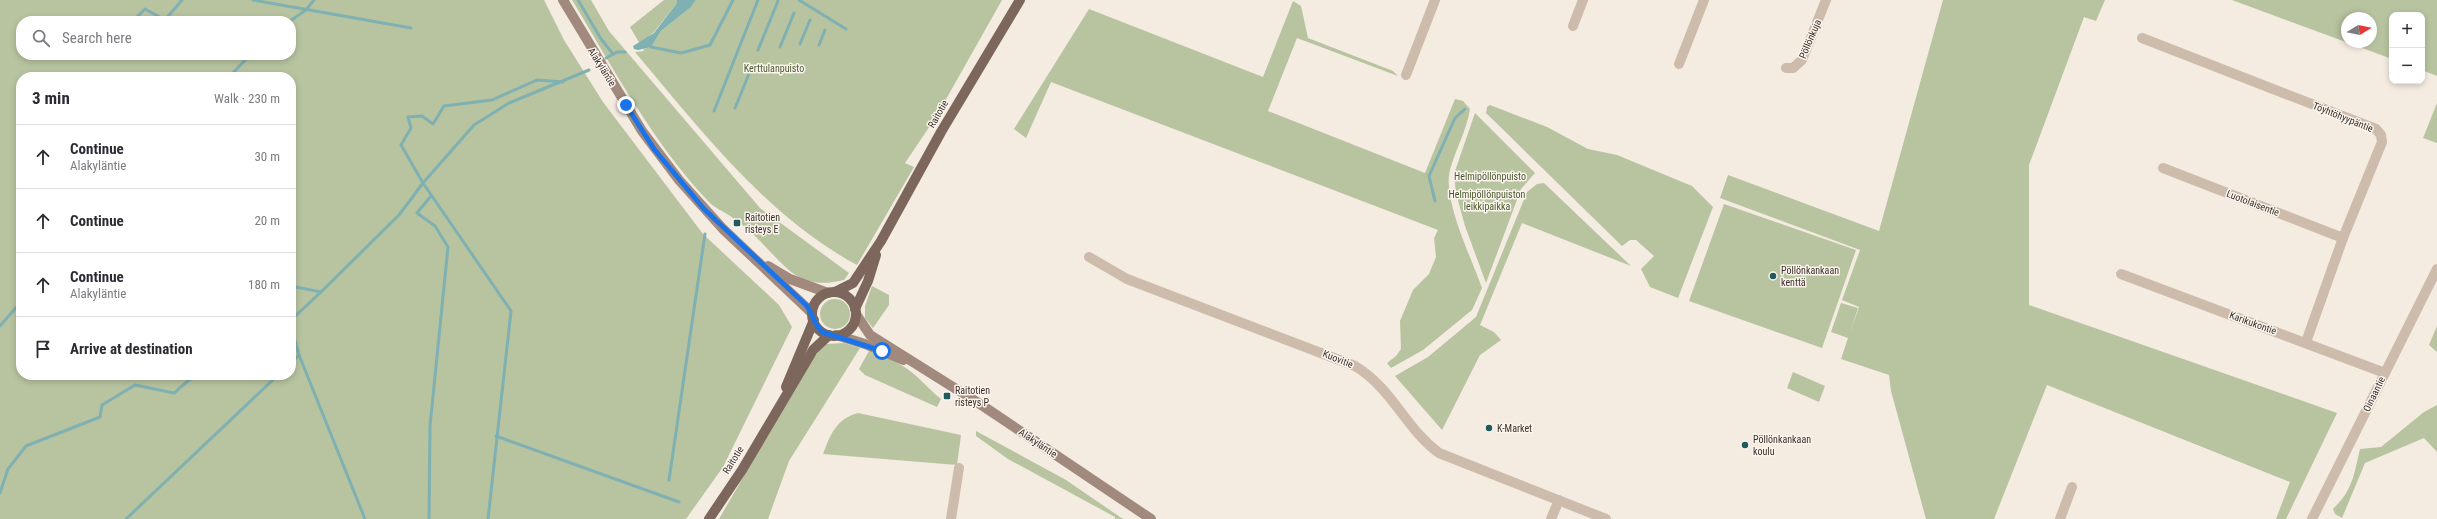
<!DOCTYPE html>
<html lang="en">
<head>
<meta charset="utf-8">
<style>
  :root { --surface:#fff; --page:#f2f2f3; --text:#2b2b33; --muted:#7c7c81; --line:#e1e1e2 }
  body { margin:0; font-family:"Roboto Condensed",sans-serif; background:var(--page); color:var(--text) }
  .controls { position:absolute; right:12px; top:12px; display:grid; overflow:hidden; border-radius:8px; box-shadow:0 2px 6px #0003 }
  .controls button { width:36px; height:36px; display:grid; place-items:center; padding:0; border:0; border-bottom:1px solid var(--line); background:var(--surface); color:var(--text); font:20px sans-serif }
  .compass { position:absolute; left:2341px; top:12px; width:36px; height:36px; border-radius:50%; background:var(--surface); box-shadow:0 2px 6px #0003; rotate:80deg }
  .stop { position:absolute; width:12px; height:12px; margin:-9px; border:3px solid #1a73e8; border-radius:50%; background:#fff }
  .stop.end { background:#1a73e8; border-color:#fff; box-shadow:0 1px 4px #0008 }
  .list { margin:0; padding:0; list-style:none }
  h2 { display:flex; justify-content:space-between; align-items:center; height:52px; margin:0; padding:0 16px; font-size:17px }
  h2 small { font-size:13px; font-weight:400; color:var(--muted) }
  .list li { display:grid; grid-template-columns:26px 1fr auto; gap:12px; align-items:center; box-sizing:border-box; height:64px; padding:0 16px; border-top:1px solid var(--line) }
  .list b { display:block; font-size:15px; white-space:nowrap }
  .list p { margin:0; font-size:13px; white-space:nowrap; color:var(--muted) }
  .list em { font-size:13px; font-style:normal; color:var(--muted) }
  .icon { flex:none; width:22px; height:22px; fill:none; stroke:currentColor; stroke-width:2; stroke-linecap:round; stroke-linejoin:round }
  .map { position:relative; flex:none; width:2437px; height:519px; overflow:hidden }
  .search { position:absolute; background:var(--surface); box-shadow:0 2px 6px #0003; left:16px; top:16px; width:280px; height:44px; display:flex; align-items:center; gap:10px; box-sizing:border-box; padding:0 14px; border-radius:16px; color:var(--muted); font-size:15px }
  .panel { position:absolute; background:var(--surface); box-shadow:0 2px 6px #0003; left:16px; top:72px; width:280px; height:308px; border-radius:16px }
  .map>svg:first-child { display:block }
  .green { fill:#b8c4a0; fill-rule:evenodd }
  .water { fill:#7fb0b2 }
  .lines { fill:none; stroke-linecap:round; stroke-linejoin:round }
  .stream { stroke:#7fb0b2; stroke-width:3 }
  .minor { stroke:#cdbbac; stroke-width:10 }
  .tertiary { stroke:#cdbbac; stroke-width:10 }
  .secondary { stroke:#a18a7d; stroke-width:10 }
  .primary { stroke:#7d675c; stroke-width:10 }
  .route { stroke:#1a73e8; stroke-width:5 }
  .poi-dot { fill:#1f5a5e; stroke:#fbf5ee; stroke-width:1.5 }
  .labels { text-anchor:middle; dominant-baseline:central; stroke-width:3; stroke-linejoin:round; paint-order:stroke }
  .street-label { font-size:10px; fill:#3b302b; stroke:#fbf5ee }
  .park-label { font-size:10px; fill:#4a5a2e; stroke:#fbf5ee }
  .poi-label { font-size:10px; fill:#3b302b; stroke:#fbf5ee; text-anchor:start }
</style>
</head>
<body>
<div class="map">
<svg width="2437" height="519" viewBox="0 0 2437 519">
  <rect width="100%" height="100%" fill="#f4ebe1"/>
  <g class="green">
    <path d="M 0,0 L 544,0 L 564,40 L 603,102 L 703,234 L 779,305 L 792,327 L 723,467 L 686,519 L 0,519 ZM 21,21 L 291,21 L 291,55 L 21,55 ZM 21,77 L 291,77 L 291,375 L 21,375 Z"/>
    <path d="M 572,0 L 591,0 L 609,31 L 760,208 L 849,273 L 844,280 C 799,291 787,268 758,239 C 751,232 742,224 733,218 C 725,212 714,208 708,201 C 653,143 613,68 572,0 Z"/>
    <path d="M 664,0 L 677,0 L 677,3 L 654,32 L 640,44 L 630,27 Z"/>
    <path d="M 696,0 L 1002,0 L 936,117 L 905,163 L 914,167 L 857,265 C 766,216 700,129 635,52 L 644,51 L 643,49 L 651,47 L 661,31 L 691,7 Z"/>
    <path d="M 1943,0 L 2105,0 L 2096,21 L 2084,17 L 2029,165 L 2029,305 L 2337,413 L 2286,519 L 2276,519 L 2290,482 L 2047,385 L 1994,519 L 1926,519 L 1891,391 L 1889,375 L 1841,359 L 1848,338 L 1831,332 L 1841,303 L 1858,308 L 1850,333 L 1859,307 L 1842,300 L 1860,250 L 1720,198 L 1728,175 L 1879,231 Z"/>
    <path d="M 2232,0 L 2437,0 L 2437,76 L 2422,70 L 2422,15 L 2392,15 L 2392,59 ZM 2347,18 L 2371,18 L 2371,42 L 2347,42 Z"/>
    <path d="M 1293,1 L 1301,6 L 1308,38 L 1393,71 L 1398,76 L 1297,38 L 1268,111 L 1425,173 L 1455,99 L 1463,101 L 1470,109 C 1467,130 1455,150 1450,170 C 1442,199 1472,259 1482,288 L 1472,310 L 1423,350 L 1391,368 L 1387,363 L 1396,356 L 1401,349 L 1400,321 L 1413,290 L 1429,274 L 1436,257 L 1434,238 L 1438,230 L 1051,82 L 1026,138 L 1014,129 L 1089,9 L 1263,77 Z"/>
    <path d="M 2437,103 L 2437,143 L 2423,138 Z"/>
    <path d="M 1490,105 L 1547,127 L 1588,149 L 1617,155 L 1692,186 L 1713,207 L 1678,298 L 1650,287 L 1641,269 L 1654,256 L 1636,240 L 1630,240 L 1622,246 L 1486,113 L 1487,107 Z"/>
    <path d="M 1475,113 L 1535,173 L 1521,189 L 1486,283 L 1465,226 L 1456,193 L 1454,174 Z"/>
    <path d="M 1544,183 L 1631,266 L 1522,223 L 1480,325 L 1494,332 L 1501,340 L 1480,355 L 1442,430 L 1395,376 L 1428,357 L 1476,317 L 1527,192 L 1537,184 Z"/>
    <path d="M 1724,204 L 1856,250 L 1822,348 L 1689,301 Z"/>
    <path d="M 872,286 L 889,295 L 889,305 L 873,328 L 865,318 L 865,306 Z"/>
    <circle cx="835" cy="314" r="15"/>
    <path d="M 2437,326 L 2437,352 L 2429,345 Z"/>
    <path d="M 844,343 L 860,348 L 789,461 L 768,519 L 719,519 L 811,360 L 826,344 Z"/>
    <path d="M 869,351 C 879,356 891,359 901,365 C 917,374 927,388 941,399 L 937,407 L 865,375 L 859,369 Z"/>
    <path d="M 1793,372 L 1825,386 L 1819,402 L 1787,388 Z"/>
    <path d="M 2437,405 L 2437,452 L 2424,438 L 2365,463 L 2342,518 L 2335,514 L 2333,509 C 2353,490 2354,474 2360,449 L 2381,447 L 2424,412 Z"/>
    <path d="M 858,413 L 961,435 L 957,465 L 823,454 C 830,435 836,419 858,413 Z"/>
    <path d="M 976,431 L 1066,480 L 1123,519 L 1115,519 L 1115,517 L 1008,459 L 976,436 Z"/>
  </g>
  <path class="water" d="M 677,0 L 696,0 L 691,7 L 661,31 L 651,47 L 638,50 L 634,49 L 633,46 L 654,33 L 677,3 Z"/>
  <g class="lines">
    <g class="stream">
      <path d="M 253,0 L 411,28"/>
      <path d="M 578,0 L 601,39 L 613,54"/>
      <path d="M 799,0 L 846,29"/>
      <path d="M 133,21 L 145,9 L 165,20 L 182,0"/>
      <path d="M 290,21 L 306,10 L 314,0"/>
      <path d="M 800,44 L 810,20"/>
      <path d="M 819,45 L 825,30"/>
      <path d="M 651,47 L 681,53 L 710,45 L 733,0"/>
      <path d="M 780,47 L 794,13"/>
      <path d="M 758,50 L 778,1"/>
      <path d="M 606,58 L 617,52 L 625,52"/>
      <path d="M 229,77 L 250,55"/>
      <path d="M 735,108 L 751,69"/>
      <path d="M 714,111 L 758,0"/>
      <path d="M 1435,201 L 1429,176 L 1455,118 L 1465,109"/>
      <path d="M 291,286 L 321,292 L 399,215 L 423,183 L 474,125 L 509,103 L 589,70"/>
      <path d="M 291,320 L 321,292"/>
      <path d="M 0,326 L 21,302"/>
      <path d="M 291,326 L 299,355 L 291,363"/>
      <path d="M 299,355 L 365,519"/>
      <path d="M 496,436 L 679,502"/>
      <path d="M 669,480 L 705,234"/>
      <path d="M 0,493 L 8,469 L 26,446 L 100,417 L 102,405 L 135,385 L 174,393 L 189,380 L 198,375"/>
      <path d="M 126,519 L 278,375"/>
      <path d="M 429,519 L 430,426 L 448,247 L 435,226 L 417,213 L 431,196"/>
      <path d="M 488,519 L 511,311 L 423,183 L 401,145 L 411,128 L 408,117 L 422,116 L 433,124 L 444,106 L 492,100 L 537,80 L 563,82"/>
    </g>
    <g class="minor">
      <path d="M 1573,26 L 1583,0"/>
      <path d="M 2142,38 L 2376,129 L 2381,135 L 2382,142 L 2343,238 L 2306,342"/>
      <path d="M 1679,64 L 1704,0"/>
      <path d="M 1786,68 L 1793,68 L 1802,60 L 1826,0"/>
      <path d="M 1406,75 L 1435,0"/>
      <path d="M 2163,168 L 2343,238"/>
      <path d="M 1089,257 L 1127,279 L 1355,366 C 1393,389 1404,427 1439,453 L 1606,519"/>
      <path d="M 2121,274 L 2385,373"/>
      <path d="M 951,519 L 959,468"/>
      <path d="M 1551,519 L 1559,500"/>
      <path d="M 2060,519 L 2072,487"/>
    </g>
    <path class="tertiary" d="M 2312,519 L 2437,269"/>
    <g class="secondary">
      <path d="M 563,0 L 642,131 L 679,180 L 723,229 L 812,313"/>
      <path d="M 768,266 L 790,279 L 828,293"/>
      <path d="M 856,314 L 870,335 L 980,404 L 1151,519"/>
      <path d="M 836,335 L 865,344 L 903,360"/>
    </g>
    <g class="primary">
      <path d="M 835,292 L 853,283 L 881,241 L 941,132 L 1020,0"/>
      <circle cx="834" cy="314" r="22"/>
      <path d="M 855,309 L 868,281 L 876,255"/>
      <path d="M 786,387 L 814,320"/>
      <path d="M 709,519 L 742,470 L 813,350 L 829,335"/>
    </g>
  </g>
  <g class="lines">
    <path class="route" d="M 626,105 L 654,149 L 704,209 L 806,305 C 813,314 814,324 822,332 L 882,351"/>
  </g>
  <g class="poi-dot">
    <rect x="733" y="219" width="8" height="8" rx="2"/>
    <circle cx="1773" cy="276" r="4"/>
    <rect x="943" y="392" width="8" height="8" rx="2"/>
    <circle cx="1489" cy="428" r="4"/>
    <circle cx="1745" cy="445" r="4"/>
  </g>
  <g class="labels">
    <g class="street-label">
      <text transform="translate(1810 39) rotate(-67)">Pöllönkuja</text>
      <text transform="translate(602 67) rotate(58)">Alakyläntie</text>
      <text transform="translate(938 114) rotate(-60)">Raitotie</text>
      <text transform="translate(2343 117) rotate(22)">Töyhtöhyypäntie</text>
      <text transform="translate(2253 203) rotate(21)">Luotolaisentie</text>
      <text transform="translate(2253 323) rotate(20)">Karikukontie</text>
      <text transform="translate(1338 359) rotate(22)">Kuovitie</text>
      <text transform="translate(2374 394) rotate(-64)">Oinaantie</text>
      <text transform="translate(1038 443) rotate(34)">Alakyläntie</text>
      <text transform="translate(733 460) rotate(-58)">Raitotie</text>
    </g>
    <g class="park-label">
      <text x="774" y="68">Kerttulanpuisto</text>
      <text x="1490" y="176">Helmipöllönpuisto</text>
      <text x="1487" y="194">Helmipöllönpuiston<tspan x="1487" dy="12">leikkipaikka</tspan></text>
    </g>
    <g class="poi-label">
      <text x="745" y="217">Raitotien<tspan x="745" dy="12">risteys E</tspan></text>
      <text x="1781" y="270">Pöllönkankaan<tspan x="1781" dy="12">kenttä</tspan></text>
      <text x="955" y="390">Raitotien<tspan x="955" dy="12">risteys P</tspan></text>
      <text x="1497" y="428">K-Market</text>
      <text x="1753" y="439">Pöllönkankaan<tspan x="1753" dy="12">koulu</tspan></text>
    </g>
  </g>
</svg>
<div class="controls">
<button>+</button>
<button>−</button>
</div>
<svg class="compass" viewBox="-18 -18 36 36"><path d="M0-13l5 13h-10z" fill="#e53935"/><path d="M0 13l5-13h-10z" fill="#7c7c81"/></svg>
<div class="stop" style="left:882px;top:351px"></div>
<div class="stop end" style="left:626px;top:105px"></div>
<div class="search"><svg class="icon" aria-label="search" viewBox="0 0 24 24"><circle cx="10" cy="10" r="6"/><path d="M15 15l6 6"/></svg>Search here</div>
<section class="panel">
<h2>3 min<small>Walk · 230 m</small></h2>
<ul class="list">
<li><svg class="icon" aria-label="ahead" viewBox="0 0 24 24"><path d="M12 20V5M6 11l6-6 6 6"/></svg><div><b>Continue</b><p>Alakyläntie</p></div><em>30 m</em></li>
<li><svg class="icon" aria-label="ahead" viewBox="0 0 24 24"><path d="M12 20V5M6 11l6-6 6 6"/></svg><div><b>Continue</b></div><em>20 m</em></li>
<li><svg class="icon" aria-label="ahead" viewBox="0 0 24 24"><path d="M12 20V5M6 11l6-6 6 6"/></svg><div><b>Continue</b><p>Alakyläntie</p></div><em>180 m</em></li>
<li><svg class="icon" aria-label="arrive" viewBox="0 0 24 24"><path d="M6 21V4h12l-3 4 3 4H6"/></svg><div><b>Arrive at destination</b></div></li>
</ul>
</section>
</div>
</body>
</html>
